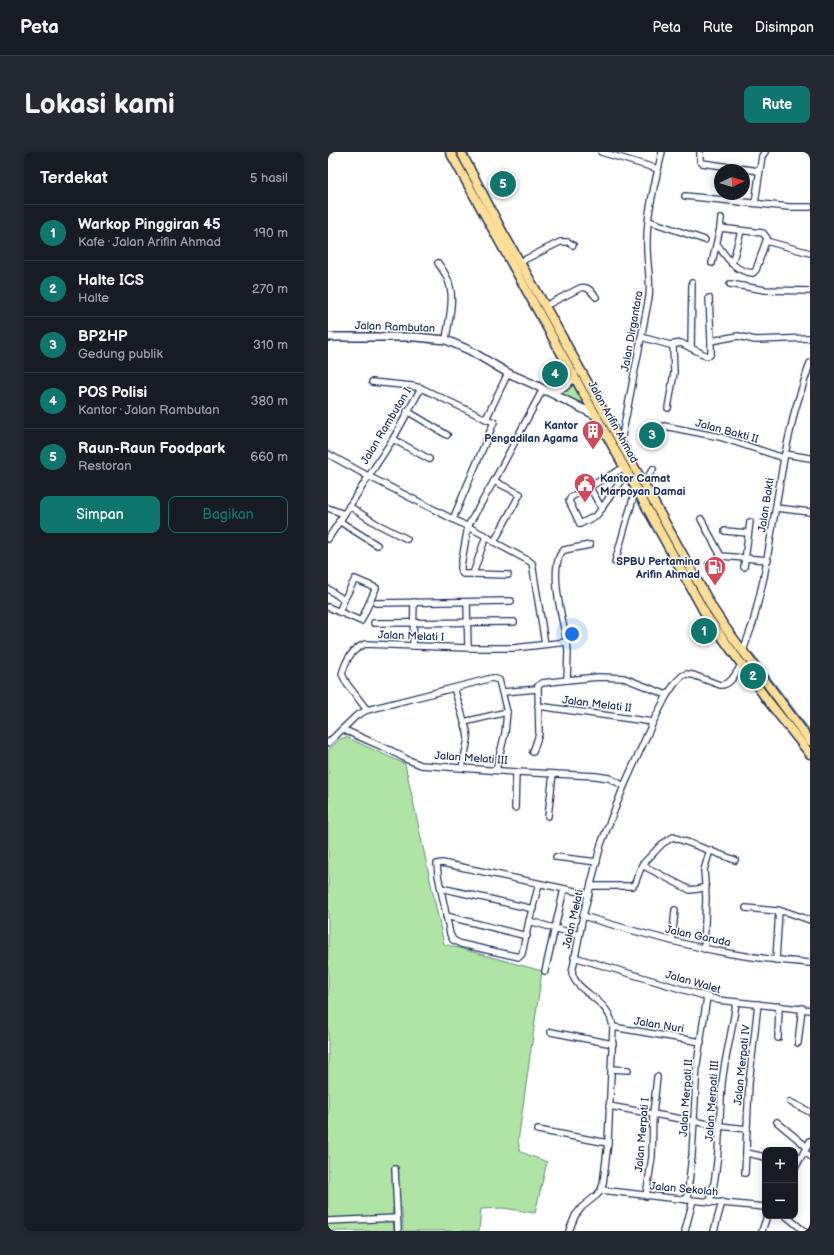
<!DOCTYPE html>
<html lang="id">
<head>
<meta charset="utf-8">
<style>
  :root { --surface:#171b24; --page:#242831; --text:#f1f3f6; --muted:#9ea1a6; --line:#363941; --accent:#0f766e }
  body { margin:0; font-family:"Balsamiq Sans",sans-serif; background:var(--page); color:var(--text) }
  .controls { position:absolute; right:12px; bottom:12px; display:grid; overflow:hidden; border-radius:8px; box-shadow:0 2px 10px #0003 }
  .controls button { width:36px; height:36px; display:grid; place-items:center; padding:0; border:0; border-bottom:1px solid var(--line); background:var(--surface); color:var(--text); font:20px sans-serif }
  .compass { position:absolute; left:386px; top:12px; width:36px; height:36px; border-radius:50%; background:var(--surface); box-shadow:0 2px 10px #0003; rotate:86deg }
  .you { position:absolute; left:244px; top:482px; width:14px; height:14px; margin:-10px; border:3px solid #fff; border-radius:50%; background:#1a73e8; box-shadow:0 0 0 6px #1a73e833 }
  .badge { display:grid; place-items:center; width:26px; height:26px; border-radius:50%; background:var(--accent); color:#fff; font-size:13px; font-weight:700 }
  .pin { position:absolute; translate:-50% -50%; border:2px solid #fff; box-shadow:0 1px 4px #0006 }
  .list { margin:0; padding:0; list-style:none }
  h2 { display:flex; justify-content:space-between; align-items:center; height:52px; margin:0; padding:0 16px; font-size:17px }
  h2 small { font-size:13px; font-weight:400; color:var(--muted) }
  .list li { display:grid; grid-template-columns:26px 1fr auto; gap:12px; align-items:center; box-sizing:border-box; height:56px; padding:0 16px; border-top:1px solid var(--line) }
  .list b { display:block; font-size:15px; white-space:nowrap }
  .list p { margin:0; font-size:13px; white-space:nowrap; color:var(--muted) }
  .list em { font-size:13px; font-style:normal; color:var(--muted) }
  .actions { display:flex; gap:8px; padding:12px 16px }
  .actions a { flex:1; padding:9px 0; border:1px solid var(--accent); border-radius:8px; text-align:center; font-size:14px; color:var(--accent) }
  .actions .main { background:var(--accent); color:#fff }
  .map { position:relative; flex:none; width:482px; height:1079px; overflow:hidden; border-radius:8px }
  header { display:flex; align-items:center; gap:24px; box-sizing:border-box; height:56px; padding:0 20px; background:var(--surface); border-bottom:1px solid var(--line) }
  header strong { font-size:19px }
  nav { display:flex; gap:22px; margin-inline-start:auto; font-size:14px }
  .intro { display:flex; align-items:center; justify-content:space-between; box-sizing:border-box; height:96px; padding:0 24px }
  h1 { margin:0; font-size:28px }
  .button { padding:10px 18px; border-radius:8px; background:var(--accent); color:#fff; font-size:14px; font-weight:700 }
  main { display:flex; gap:24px; padding:0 24px }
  aside { flex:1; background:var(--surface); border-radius:8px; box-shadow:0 2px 10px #0003 }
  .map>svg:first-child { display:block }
  .green { fill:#b0e4a5; stroke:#668a82 }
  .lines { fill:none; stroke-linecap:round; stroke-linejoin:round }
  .stream { stroke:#5b8ab0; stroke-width:1.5 }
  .street-casing { stroke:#1b2f5e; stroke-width:8 }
  .secondary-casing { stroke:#1b2f5e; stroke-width:10 }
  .primary-casing { stroke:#1b2f5e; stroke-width:11 }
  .street { stroke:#fff; stroke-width:5.5 }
  .secondary { stroke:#fff; stroke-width:7 }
  .primary { stroke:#fdde96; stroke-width:8 }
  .labels { text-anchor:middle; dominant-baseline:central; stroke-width:3; stroke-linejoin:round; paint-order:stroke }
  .street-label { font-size:11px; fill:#1b2f5e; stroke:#fff }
  .poi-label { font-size:11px; font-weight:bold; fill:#1b2f5e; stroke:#fff; text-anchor:end }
</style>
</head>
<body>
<header>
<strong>Peta</strong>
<nav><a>Peta</a><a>Rute</a><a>Disimpan</a></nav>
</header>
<div class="intro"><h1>Lokasi kami</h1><a class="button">Rute</a></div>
<main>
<aside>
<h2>Terdekat<small>5 hasil</small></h2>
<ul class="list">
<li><span class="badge">1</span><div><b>Warkop Pinggiran 45</b><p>Kafe · Jalan Arifin Ahmad</p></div><em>190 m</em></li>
<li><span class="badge">2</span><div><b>Halte ICS</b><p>Halte</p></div><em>270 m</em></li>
<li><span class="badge">3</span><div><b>BP2HP</b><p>Gedung publik</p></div><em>310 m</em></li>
<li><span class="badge">4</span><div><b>POS Polisi</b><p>Kantor · Jalan Rambutan</p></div><em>380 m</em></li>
<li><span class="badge">5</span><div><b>Raun-Raun Foodpark</b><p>Restoran</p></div><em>660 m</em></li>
</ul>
<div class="actions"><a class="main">Simpan</a><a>Bagikan</a></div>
</aside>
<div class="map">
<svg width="482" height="1079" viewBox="0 0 482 1079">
  <rect width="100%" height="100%" fill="#fff"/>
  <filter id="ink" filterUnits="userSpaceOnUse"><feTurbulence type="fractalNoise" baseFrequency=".025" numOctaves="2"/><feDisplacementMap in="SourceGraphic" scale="8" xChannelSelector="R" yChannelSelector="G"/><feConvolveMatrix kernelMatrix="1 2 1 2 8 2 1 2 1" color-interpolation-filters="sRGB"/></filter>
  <g filter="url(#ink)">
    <g class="green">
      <path d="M 246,231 L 259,251 L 246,249 L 231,242 Z"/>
      <path d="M 18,585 L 77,612 L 116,792 L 214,819 L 190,990 L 193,1000 L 219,1010 L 207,1061 L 175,1056 L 153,1057 L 151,1079 L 75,1079 L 74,1056 L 64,1056 L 66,1079 L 0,1079 L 0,598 L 12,587 Z"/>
    </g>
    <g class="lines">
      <path class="stream" d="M 424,502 L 482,579"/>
      <g class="street-casing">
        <g id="street">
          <path d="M 273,0 L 330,17"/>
          <path d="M 372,0 L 372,9 L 374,11 L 431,19"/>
          <path d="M 357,44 L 461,55 L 482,55"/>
          <path d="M 427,51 L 434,4 L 437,0"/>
          <path d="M 321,69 L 377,88"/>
          <path d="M 438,89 L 482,101"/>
          <path d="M 389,92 C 400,107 406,119 425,121 L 428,118 L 439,86 L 435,81 L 392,76"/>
          <path d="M 192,110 L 232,90 L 240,90 L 245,93"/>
          <path d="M 110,111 C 114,117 119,123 121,131 C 127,148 120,170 118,188"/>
          <path d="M 384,111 L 392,76 L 393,66"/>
          <path d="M 404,112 L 413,79"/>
          <path d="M 402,132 L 437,138 L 482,139"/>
          <path d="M 381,146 L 383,189"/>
          <path d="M 217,154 L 252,136 C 260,134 263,139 268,145"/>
          <path d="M 313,185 L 342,193 L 353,191 L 379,204 L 382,203 L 383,201 L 383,189 L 410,184 L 427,188 L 482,186"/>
          <path d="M 363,196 L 364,131"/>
          <path d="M 44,230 L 84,234 L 93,236"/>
          <path d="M 340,256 L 346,221 L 345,194 L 343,193"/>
          <path d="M 79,259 L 119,283"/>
          <path d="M 336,274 L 392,285 L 456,306"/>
          <path d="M 65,287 L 101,307"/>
          <path d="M 293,290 L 321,145 C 323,128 319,112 319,95 C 318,63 327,31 334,0"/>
          <path d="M 0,302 L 40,324 L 158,384 L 166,390 L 201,409 L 204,411 L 217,492"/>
          <path d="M 457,302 L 482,306"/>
          <path d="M 297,315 L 243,345 L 241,349 L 252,372 L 269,363 L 299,320"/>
          <path d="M 314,330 L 321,323 L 325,317"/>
          <path d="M 261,334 L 274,357"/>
          <path d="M 21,354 L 49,372 L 79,387"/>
          <path d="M 0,356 L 16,362"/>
          <path d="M 448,356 L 482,360"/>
          <path d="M 125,367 L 166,270 L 158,267"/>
          <path d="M 373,367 L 393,404 L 440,408"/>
          <path d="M 11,369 L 49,393"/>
          <path d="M 397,379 L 420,381"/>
          <path d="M 158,384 L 145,422 L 135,422 L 133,419 L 133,414 L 140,374 L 166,329 L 215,237"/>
          <path d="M 0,387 L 65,287 L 93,236 L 158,267 L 180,221"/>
          <path d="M 166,390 L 192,342 L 166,329"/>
          <path d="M 287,410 L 308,336"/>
          <path d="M 381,412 L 393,404"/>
          <path d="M 416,415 L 422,370"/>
          <path d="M 145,422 L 180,423"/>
          <path d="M 0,437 L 16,448 L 27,427 L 48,436 L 33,469 L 0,455"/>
          <path d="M 139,450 L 140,496"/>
          <path d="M 48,451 L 183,449"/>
          <path d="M 11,460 L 16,448"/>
          <path d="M 46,471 L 186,470"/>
          <path d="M 239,490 C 235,471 219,411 236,398 L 262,393"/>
          <path d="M 85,494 L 86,450"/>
          <path d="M 415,499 L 425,471 L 436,425 L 456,306 L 467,258 L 482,211"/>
          <path d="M 126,536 L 139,579 L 140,587 L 134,616"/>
          <path d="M 175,540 L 209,537"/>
          <path d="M 210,554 L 325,570"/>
          <path d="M 136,570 L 179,560"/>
          <path d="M 14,577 L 64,599 L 78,607 L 93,613 L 188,620 L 268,624 L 281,626 L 296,634"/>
          <path d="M 0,591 L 28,564 L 39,558"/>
          <path d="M 205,600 L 211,582 L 210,534 L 214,531 L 239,528"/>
          <path d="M 168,618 L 177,581 L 179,560 L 171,528 L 164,526 L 145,531 L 39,558 L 19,532 L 14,522 C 18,508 23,498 37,492 L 140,496 L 186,496 L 239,490 L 240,499 L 239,528 L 271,525 L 296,526 L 339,543"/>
          <path d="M 187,656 L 188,620"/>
          <path d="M 220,664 L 225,622"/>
          <path d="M 228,705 L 269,710"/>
          <path d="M 314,713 L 362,738 L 370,737 L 378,735"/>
          <path d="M 211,732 L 201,769 L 251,783"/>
          <path d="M 263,734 L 305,734 L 307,731 L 314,713 L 334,692 L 345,685 L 407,708"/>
          <path d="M 113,736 L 205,757"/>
          <path d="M 418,756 L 459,760 L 482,768"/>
          <path d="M 118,764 L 199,784"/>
          <path d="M 255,764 C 301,778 347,791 394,800 C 423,806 453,808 482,811"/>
          <path d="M 201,769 L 194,802 L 191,805 L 133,792 L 125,788 L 122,782 L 110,723 L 109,712 L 114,711 L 261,742"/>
          <path d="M 344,789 L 347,758"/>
          <path d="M 376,797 L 378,745 L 376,718 L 382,698"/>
          <path d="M 246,805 L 390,848 L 482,858"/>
          <path d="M 448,808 L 451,758"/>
          <path d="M 217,819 L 236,737"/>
          <path d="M 285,875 L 373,890"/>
          <path d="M 223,880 L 285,892"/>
          <path d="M 450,886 L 451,854"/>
          <path d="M 470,891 L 474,856"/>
          <path d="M 283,917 L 300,918"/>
          <path d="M 462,950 L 482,960"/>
          <path d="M 281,954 L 392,974 L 419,977"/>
          <path d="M 449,970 L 479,995"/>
          <path d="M 210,978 L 280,991"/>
          <path d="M 476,1000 L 482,1004"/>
          <path d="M 419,1001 L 437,1005"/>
          <path d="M 467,1016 L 482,989"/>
          <path d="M 67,1017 L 70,1079"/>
          <path d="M 417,1021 L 421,931 L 430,852"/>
          <path d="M 273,1038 L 342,1046 L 437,1055"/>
          <path d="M 318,1044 L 324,1005 L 325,962 L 329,925"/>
          <path d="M 359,1048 L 364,1003 L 369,912 L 379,845"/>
          <path d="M 382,1050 C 392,1011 391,971 394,931 C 397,904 405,877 408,850"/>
          <path d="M 458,1064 L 476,1079"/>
          <path d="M 0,1069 L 69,1066"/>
          <path d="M 241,1079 L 247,1064 L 254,1055 L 269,1043 L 273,1038 L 275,1032 L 280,991 L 285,875 C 281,846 249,842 244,821 L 255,764 L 273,692 L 296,634 L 325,570 L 339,543 L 348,530 L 354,524 L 358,522 L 365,523 L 392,533 C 403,534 408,520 414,512"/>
          <path d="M 357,1079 L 365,1048"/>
          <path d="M 386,1079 L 394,1050"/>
          <path d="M 434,1079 L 439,1064"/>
        </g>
      </g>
      <g class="secondary-casing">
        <g id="secondary">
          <path d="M 0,185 L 88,185 L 118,188 L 141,198 L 180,221 L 203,231 L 269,264"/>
          <path d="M 218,239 C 234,237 238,238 246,222"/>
        </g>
      </g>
      <g class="primary-casing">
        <g id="primary">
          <path d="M 122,0 L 378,463 L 440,549 L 482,602"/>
          <path d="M 133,0 L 174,79 L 217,154 L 385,457 L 397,475 L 482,589"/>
        </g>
      </g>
      <use href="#street" class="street"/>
      <use href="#secondary" class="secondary"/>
      <use href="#primary" class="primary"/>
    </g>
  </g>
  <defs>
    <g id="building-pin" transform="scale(1.15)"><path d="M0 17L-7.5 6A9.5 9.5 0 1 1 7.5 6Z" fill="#d1495b" stroke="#fff"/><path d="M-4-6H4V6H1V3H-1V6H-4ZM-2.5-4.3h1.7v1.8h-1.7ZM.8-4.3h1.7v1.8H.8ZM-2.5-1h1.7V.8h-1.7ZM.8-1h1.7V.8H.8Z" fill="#fff"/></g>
    <g id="civic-pin" transform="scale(1.15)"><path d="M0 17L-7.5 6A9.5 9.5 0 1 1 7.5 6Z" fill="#d1495b" stroke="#fff"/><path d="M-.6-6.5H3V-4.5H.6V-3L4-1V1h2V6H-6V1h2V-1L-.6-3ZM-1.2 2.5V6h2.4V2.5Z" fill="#fff"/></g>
    <g id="fuel-pin" transform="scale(1.15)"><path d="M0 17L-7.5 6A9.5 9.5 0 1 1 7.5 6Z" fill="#d1495b" stroke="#fff"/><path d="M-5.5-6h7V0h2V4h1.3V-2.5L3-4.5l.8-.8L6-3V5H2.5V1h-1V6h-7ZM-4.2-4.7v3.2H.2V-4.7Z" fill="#fff"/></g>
  </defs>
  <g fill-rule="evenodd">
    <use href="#building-pin" x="265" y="279"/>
    <use href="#civic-pin" x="257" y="332"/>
    <use href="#fuel-pin" x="387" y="415"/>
  </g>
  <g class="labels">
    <g class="street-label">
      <text transform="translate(67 175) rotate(2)">Jalan Rambutan</text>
      <text transform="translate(304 179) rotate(-80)">Jalan Dirgantara</text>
      <text transform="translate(285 270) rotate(61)">Jalan Arifin Ahmad</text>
      <text transform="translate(58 274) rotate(-59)">Jalan Rambutan I</text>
      <text transform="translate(399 279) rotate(15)">Jalan Bakti II</text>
      <text transform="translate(438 353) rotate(-81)">Jalan Bakti</text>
      <text transform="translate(83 484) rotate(2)">Jalan Melati I</text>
      <text transform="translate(269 552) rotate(7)">Jalan Melati II</text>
      <text transform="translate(143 606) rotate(4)">Jalan Melati III</text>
      <text transform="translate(245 767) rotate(-77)">Jalan Melati</text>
      <text transform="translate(370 784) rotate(12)">Jalan Garuda</text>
      <text transform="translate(365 830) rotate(16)">Jalan Walet</text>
      <text transform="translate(331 873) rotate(9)">Jalan Nuri</text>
      <text transform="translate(414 913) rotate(-84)">Jalan Merpati IV</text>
      <text transform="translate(358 946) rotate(-86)">Jalan Merpati II</text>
      <text transform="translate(384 949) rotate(-86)">Jalan Merpati III</text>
      <text transform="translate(314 983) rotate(-85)">Jalan Merpati I</text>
      <text transform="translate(356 1037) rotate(5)">Jalan Sekolah</text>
    </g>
    <g class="poi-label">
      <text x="250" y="273">Kantor<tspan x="250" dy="13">Pengadilan Agama</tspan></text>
      <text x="272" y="326" text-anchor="start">Kantor Camat<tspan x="272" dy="13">Marpoyan Damai</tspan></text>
      <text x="372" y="409">SPBU Pertamina<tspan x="372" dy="13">Arifin Ahmad</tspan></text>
    </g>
  </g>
</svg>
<div class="controls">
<button>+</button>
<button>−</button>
</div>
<svg class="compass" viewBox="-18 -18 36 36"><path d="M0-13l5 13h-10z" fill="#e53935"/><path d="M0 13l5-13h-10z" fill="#9ea1a6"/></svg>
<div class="you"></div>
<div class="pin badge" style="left:376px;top:479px">1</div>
<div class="pin badge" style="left:425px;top:524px">2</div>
<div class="pin badge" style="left:324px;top:283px">3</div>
<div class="pin badge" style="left:227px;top:222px">4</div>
<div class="pin badge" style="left:175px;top:32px">5</div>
</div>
</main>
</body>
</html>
